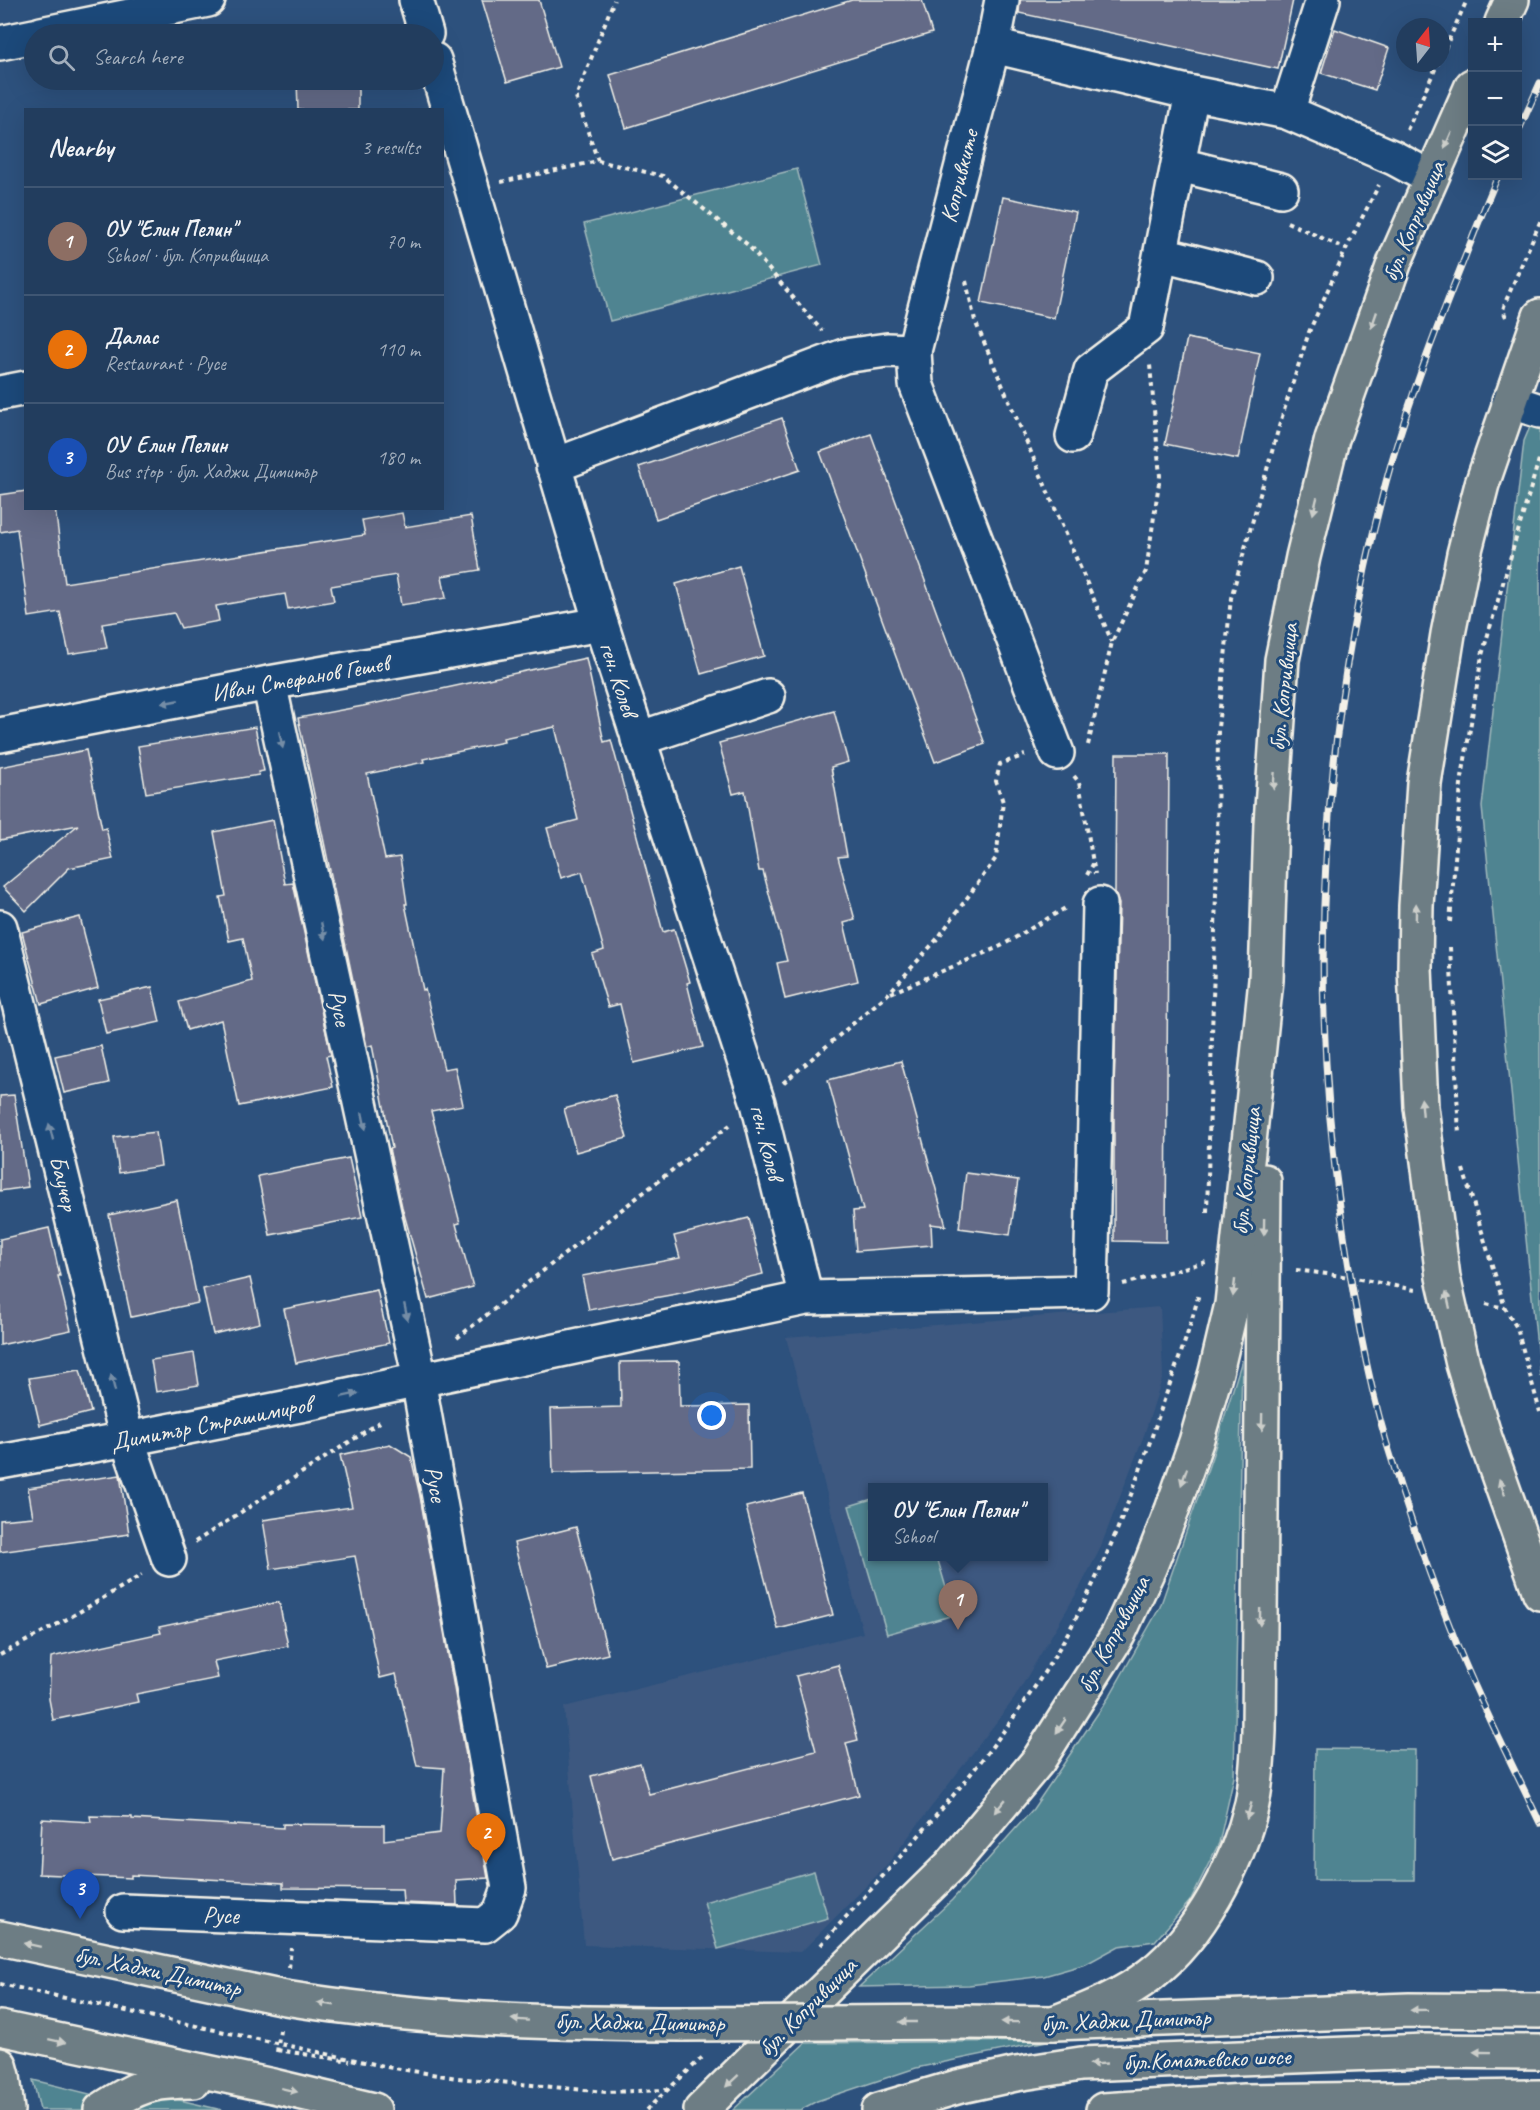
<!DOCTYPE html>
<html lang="en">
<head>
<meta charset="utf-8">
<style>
  :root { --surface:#223d5e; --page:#2e4867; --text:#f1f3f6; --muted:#a2aebc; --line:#3f5673; --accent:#d6ab8b }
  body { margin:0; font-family:Caveat,sans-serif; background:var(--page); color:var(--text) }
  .controls { position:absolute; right:18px; top:18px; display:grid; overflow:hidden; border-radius:0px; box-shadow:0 6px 24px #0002 }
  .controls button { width:54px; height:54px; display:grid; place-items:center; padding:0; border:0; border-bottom:2px solid var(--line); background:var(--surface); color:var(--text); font:30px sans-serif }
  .compass { position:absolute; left:1396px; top:18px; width:54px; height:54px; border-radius:50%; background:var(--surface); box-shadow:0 6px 24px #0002; rotate:17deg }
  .you { position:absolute; left:712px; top:1416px; width:21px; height:21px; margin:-15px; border:4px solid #fff; border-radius:50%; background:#1a73e8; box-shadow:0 0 0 9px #1a73e833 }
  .badge { display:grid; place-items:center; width:39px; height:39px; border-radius:50%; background:var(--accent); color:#fff; font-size:20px; font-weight:700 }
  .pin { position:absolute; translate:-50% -50px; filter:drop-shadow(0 2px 3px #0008) }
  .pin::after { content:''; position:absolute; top:32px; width:21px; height:18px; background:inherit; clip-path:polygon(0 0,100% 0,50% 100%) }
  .popup { position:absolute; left:868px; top:1483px; width:180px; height:78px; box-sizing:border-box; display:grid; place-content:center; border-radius:0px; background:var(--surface); filter:drop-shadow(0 2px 4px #0005); font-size:20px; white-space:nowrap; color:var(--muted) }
  .popup b { font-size:22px; color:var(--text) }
  .popup::after { content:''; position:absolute; left:50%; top:100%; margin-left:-12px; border:12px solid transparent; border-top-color:var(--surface) }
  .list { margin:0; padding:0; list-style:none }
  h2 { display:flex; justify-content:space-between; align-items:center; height:78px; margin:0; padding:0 24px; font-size:26px }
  h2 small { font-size:20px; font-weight:400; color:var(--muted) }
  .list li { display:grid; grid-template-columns:39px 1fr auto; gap:18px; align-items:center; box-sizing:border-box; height:108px; padding:0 24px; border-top:2px solid var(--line) }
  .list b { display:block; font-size:22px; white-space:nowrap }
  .list p { margin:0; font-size:20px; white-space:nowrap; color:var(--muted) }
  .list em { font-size:20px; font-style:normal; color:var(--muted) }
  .icon { flex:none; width:33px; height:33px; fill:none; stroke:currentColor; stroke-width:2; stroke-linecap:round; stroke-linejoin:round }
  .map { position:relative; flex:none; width:1540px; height:2110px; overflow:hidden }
  .search { position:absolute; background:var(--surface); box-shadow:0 6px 24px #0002; left:24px; top:24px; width:420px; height:66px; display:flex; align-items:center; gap:15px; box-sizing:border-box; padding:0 21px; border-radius:33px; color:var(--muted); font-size:22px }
  .panel { position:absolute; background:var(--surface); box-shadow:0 6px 24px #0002; left:24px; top:108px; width:420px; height:402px; border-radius:0px }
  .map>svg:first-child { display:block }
  .built { fill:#3d5980; fill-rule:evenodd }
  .green { fill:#508491; stroke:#a2babc; stroke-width:1.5 }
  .building { fill:#636b87; stroke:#f4f1e8; stroke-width:1.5 }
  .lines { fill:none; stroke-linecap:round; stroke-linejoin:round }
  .minor-casing { stroke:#f4f1e8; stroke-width:38 }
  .major-casing { stroke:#f4f1e8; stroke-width:38 }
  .path { stroke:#f4f1e8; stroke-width:4; stroke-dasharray:4.5 4.5; stroke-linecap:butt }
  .minor { stroke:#1f4a7a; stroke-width:33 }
  .major { stroke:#6d7d84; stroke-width:33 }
  .rail-casing { stroke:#f4f1e8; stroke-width:7 }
  .rail { stroke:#1f4a7a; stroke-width:4.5; stroke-dasharray:14; stroke-linecap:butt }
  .major-bridge-casing { stroke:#f4f1e8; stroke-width:38; stroke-linecap:butt }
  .major-bridge { stroke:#6d7d84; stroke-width:33 }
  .oneway { fill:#ccceca }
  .oneway2 { fill:#748da6 }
  .labels { text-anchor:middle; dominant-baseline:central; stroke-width:6; stroke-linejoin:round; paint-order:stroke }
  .street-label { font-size:24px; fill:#f4f1e8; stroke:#1f4a7a }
</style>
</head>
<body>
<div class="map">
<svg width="1540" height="2110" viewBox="0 0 1540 2110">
  <rect width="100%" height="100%" fill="#2d517d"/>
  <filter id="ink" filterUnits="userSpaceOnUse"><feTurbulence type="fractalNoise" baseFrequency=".0167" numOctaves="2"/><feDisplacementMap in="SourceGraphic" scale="12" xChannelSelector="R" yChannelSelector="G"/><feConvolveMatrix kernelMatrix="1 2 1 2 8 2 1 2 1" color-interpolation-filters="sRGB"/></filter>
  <g filter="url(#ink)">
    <path class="built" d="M 1160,1307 L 1163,1376 L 1144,1435 L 1099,1551 L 1079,1589 L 1014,1699 L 886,1866 L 801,1952 L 584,1945 L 564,1707 L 863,1633 L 786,1337 ZM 872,1488 L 1044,1488 L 1044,1556 L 872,1556 Z"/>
    <g class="green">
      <path d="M 797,169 L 822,265 L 610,321 L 584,224 Z"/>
      <path d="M 1540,403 L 1540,1376 L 1482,807 L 1524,441 Z"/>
      <path d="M 1242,1360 L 1234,1777 L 1219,1843 L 1190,1901 L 1155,1941 L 1119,1946 L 1086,1964 L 1044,1976 L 969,1985 L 859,1987 L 952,1900 L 1033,1809 L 1109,1697 L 1160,1607 L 1213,1454 Z"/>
      <path d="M 872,1499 L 872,1556 L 937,1557 L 954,1615 L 887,1634 L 849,1506 Z"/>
      <path d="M 1315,1749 L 1415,1750 L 1414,1880 L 1314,1880 Z"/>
      <path d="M 814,1871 L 828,1918 L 718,1949 L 704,1902 Z"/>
      <path d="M 1047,2041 L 916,2068 L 817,2101 L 800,2110 L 733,2110 L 805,2043 Z"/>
      <path d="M 33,2080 L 106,2098 L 89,2110 L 40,2110 Z"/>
      <path d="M 167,2097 L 222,2110 L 132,2110 Z"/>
    </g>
    <g class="building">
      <path d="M 482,0 L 539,0 L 559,67 L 507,82 Z"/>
      <path d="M 852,0 L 922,0 L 932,33 L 626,128 L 610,75 Z"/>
      <path d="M 1020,0 L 1293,0 L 1278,69 L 1019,13 Z"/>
      <path d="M 1335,29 L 1389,48 L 1375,90 L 1321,73 Z"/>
      <path d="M 297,80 L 358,80 L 358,110 L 298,110 Z"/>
      <path d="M 1003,197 L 1076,212 L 1054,318 L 981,303 Z"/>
      <path d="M 1187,338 L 1260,353 L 1238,459 L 1165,444 Z"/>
      <path d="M 782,418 L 800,470 L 656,519 L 639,467 Z"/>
      <path d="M 871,434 L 985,744 L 935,762 L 820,452 Z"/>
      <path d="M 26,491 L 26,508 L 55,508 L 65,583 L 365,535 L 362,520 L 402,513 L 405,527 L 471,516 L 480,570 L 442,576 L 446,598 L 401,605 L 396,575 L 331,586 L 334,601 L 288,609 L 285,594 L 216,606 L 219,621 L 181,628 L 174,613 L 102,624 L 107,648 L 69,654 L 60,612 L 29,617 L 17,529 L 0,532 L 0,495 Z"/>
      <path d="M 739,566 L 764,656 L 701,674 L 676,584 Z"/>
      <path d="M 586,658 L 604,742 L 611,740 L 663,932 L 674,929 L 690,982 L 687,983 L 703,1047 L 634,1063 L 620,1004 L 608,1007 L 592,954 L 604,950 L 582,872 L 561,878 L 547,828 L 578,820 L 555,727 L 503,738 L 504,742 L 423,759 L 424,762 L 367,774 L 385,859 L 400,857 L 407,904 L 405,904 L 423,990 L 425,989 L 444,1069 L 455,1067 L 463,1105 L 431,1111 L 460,1223 L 456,1224 L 473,1287 L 428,1299 L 402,1207 L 389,1149 L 392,1148 L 372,1045 L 367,1047 L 298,718 L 363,706 Z"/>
      <path d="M 834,711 L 848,762 L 831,767 L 847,856 L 838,857 L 855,920 L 844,923 L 858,981 L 785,999 L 777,963 L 787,961 L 763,871 L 759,871 L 745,791 L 733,794 L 719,743 Z"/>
      <path d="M 255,727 L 264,771 L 258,772 L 259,775 L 146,793 L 138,746 Z"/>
      <path d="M 86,750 L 102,829 L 106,828 L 113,859 L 69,868 L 26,911 L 3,887 L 78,825 L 0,840 L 0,767 Z"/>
      <path d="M 1116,754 L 1169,754 L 1166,1242 L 1114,1241 L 1114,1089 L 1119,904 L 1115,894 Z"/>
      <path d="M 273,820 L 285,884 L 293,883 L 331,1055 L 326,1056 L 333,1087 L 239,1106 L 221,1020 L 187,1030 L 179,1002 L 252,981 L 243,938 L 229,941 L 220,897 L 226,896 L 214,832 Z"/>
      <path d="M 80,917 L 98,988 L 41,1004 L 22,932 Z"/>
      <path d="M 152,987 L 160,1022 L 106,1034 L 98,999 Z"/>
      <path d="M 101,1046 L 109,1083 L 64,1093 L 55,1056 Z"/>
      <path d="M 901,1061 L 946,1226 L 931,1224 L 932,1245 L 856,1251 L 853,1211 L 863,1210 L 828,1080 Z"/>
      <path d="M 14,1095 L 28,1187 L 0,1191 L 0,1096 Z"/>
      <path d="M 615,1095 L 627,1138 L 576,1152 L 564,1109 Z"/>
      <path d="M 156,1132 L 161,1166 L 119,1173 L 114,1137 Z"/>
      <path d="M 349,1158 L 362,1217 L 270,1235 L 258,1176 Z"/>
      <path d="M 966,1173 L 1018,1180 L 1010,1235 L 959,1228 Z"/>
      <path d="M 177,1200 L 198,1303 L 131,1317 L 109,1215 Z"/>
      <path d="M 749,1218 L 763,1274 L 676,1294 L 589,1310 L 582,1276 L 680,1258 L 674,1236 Z"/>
      <path d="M 49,1228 L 60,1276 L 58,1276 L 71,1330 L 0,1345 L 0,1239 Z"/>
      <path d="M 250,1278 L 260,1323 L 213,1334 L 203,1289 Z"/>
      <path d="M 377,1290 L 389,1343 L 296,1363 L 284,1309 Z"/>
      <path d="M 194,1353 L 199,1385 L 156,1392 L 151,1360 Z"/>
      <path d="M 679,1361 L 680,1406 L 749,1405 L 750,1469 L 553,1473 L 551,1409 L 621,1407 L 620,1362 Z"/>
      <path d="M 80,1370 L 91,1412 L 40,1425 L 29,1378 Z"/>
      <path d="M 390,1444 L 411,1457 L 420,1496 L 477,1818 L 477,1828 L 479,1827 L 488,1878 L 456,1880 L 457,1905 L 403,1903 L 402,1889 L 283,1888 L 283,1883 L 131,1875 L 131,1878 L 39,1874 L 42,1819 L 91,1822 L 90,1816 L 132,1817 L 132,1819 L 283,1828 L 283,1824 L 384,1825 L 384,1840 L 440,1833 L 444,1768 L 417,1766 L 396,1674 L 380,1678 L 355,1556 L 271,1569 L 263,1520 L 352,1507 L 340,1455 Z"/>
      <path d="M 120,1475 L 129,1534 L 0,1552 L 0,1520 L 33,1517 L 28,1488 Z"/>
      <path d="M 802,1493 L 833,1615 L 778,1629 L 746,1507 Z"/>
      <path d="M 576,1527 L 608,1654 L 546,1669 L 514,1543 Z"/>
      <path d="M 279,1602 L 288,1646 L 214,1661 L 218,1678 L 136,1694 L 138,1702 L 53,1720 L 49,1699 L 51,1657 L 161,1633 L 159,1627 Z"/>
      <path d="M 838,1665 L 858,1740 L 846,1743 L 859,1795 L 612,1859 L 591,1776 L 640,1763 L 649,1794 L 816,1751 L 796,1676 Z"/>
    </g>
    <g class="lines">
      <g class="minor-casing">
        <g id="minor">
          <path d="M 416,0 L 426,34"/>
          <path d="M 41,34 L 208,0"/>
          <path d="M 0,43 L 34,36"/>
          <path d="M 993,46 L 1192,93 L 1287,112 L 1394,158 L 1431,178"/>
          <path d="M 434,60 L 601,624 L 758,1103 L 806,1298"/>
          <path d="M 1287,112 L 1323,0"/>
          <path d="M 1180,165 L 1281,190"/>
          <path d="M 1162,254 L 1257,278"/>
          <path d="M 914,351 L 993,46 L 1002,0"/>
          <path d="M 0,393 L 26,388"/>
          <path d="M 1509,401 L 1540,411"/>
          <path d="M 1073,436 L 1091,370 L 1146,328 L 1192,93"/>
          <path d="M 553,466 L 844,356 L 887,350 L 914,351 L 916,384 L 1057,753"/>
          <path d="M 0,735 L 269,683 L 601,624"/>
          <path d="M 638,739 L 768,696"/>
          <path d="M 0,927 L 127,1439 L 169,1559"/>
          <path d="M 0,1462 L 127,1439 L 320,1401 L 806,1298 L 1091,1292 L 1100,904"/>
          <path d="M 123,1911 L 485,1925 L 500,1913 L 509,1888 L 421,1396 L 420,1379 L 269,683"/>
        </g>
      </g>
      <g class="major-casing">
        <g id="major">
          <path d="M 1502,22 L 1512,0"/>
          <path d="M 1540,316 L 1482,484 L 1464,554 L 1448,634 L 1424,783 L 1416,906 L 1415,968 L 1421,1107 L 1443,1277 L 1463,1364 L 1485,1438 L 1540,1593"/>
          <path d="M 0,1938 L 285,1998 C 416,2019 551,2024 684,2024"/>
          <path d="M 966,2022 L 1054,2023 L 1409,2010 L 1540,2011"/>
          <path d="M 1054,2023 C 1087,2010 1122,1997 1151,1974 C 1200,1936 1238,1863 1252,1804 C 1257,1780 1258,1755 1259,1731 L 1264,1181"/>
          <path d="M 0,2028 L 273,2086 L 374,2110"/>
          <path d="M 0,2065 L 3,2076 L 7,2110"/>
          <path d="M 101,2110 C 137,2086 151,2081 194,2081"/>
          <path d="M 701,2110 L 951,1865 L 1038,1761 L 1118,1635 L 1150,1566 L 1172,1510 L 1196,1442 L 1216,1372 L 1232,1304 L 1266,980 L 1271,823 L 1282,660 L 1303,557 L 1332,439 L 1395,261 L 1472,86"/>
          <path d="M 879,2110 L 957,2087 L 1016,2074 L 1081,2064 L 1426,2051 L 1540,2052"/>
          <path d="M 1103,2110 L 1244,2101 L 1540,2097"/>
        </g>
      </g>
      <g class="path">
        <path d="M 1441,57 L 1467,0"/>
        <path d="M 1407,130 L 1438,63"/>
        <path d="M 598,161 L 576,97 L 614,0"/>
        <path d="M 501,182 L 598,161 L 663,176 L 748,245 L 822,331"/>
        <path d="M 1287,222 L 1346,249"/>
        <path d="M 966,281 L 975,321 L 1112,642"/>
        <path d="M 1506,317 L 1503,310 L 1505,303 L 1540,222"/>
        <path d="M 1088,745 L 1112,642 L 1146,571 L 1160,476 L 1150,365"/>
        <path d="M 1074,776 L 1079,782 L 1095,874"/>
        <path d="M 1087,875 L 1093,864"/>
        <path d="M 1450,922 L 1461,784 L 1482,655 L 1540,456"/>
        <path d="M 1450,947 L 1459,1135"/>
        <path d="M 891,993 L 1001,946 L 1067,907"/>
        <path d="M 783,1083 L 888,994 L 938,938 L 996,858 L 1003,802 L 996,781 L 1000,764 L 1025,755"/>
        <path d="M 1463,1169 L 1505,1308 L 1517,1328 L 1540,1412"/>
        <path d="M 1207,1212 L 1217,858 L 1218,728 L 1231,598 L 1280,423 L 1309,332 L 1346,249 L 1379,185"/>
        <path d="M 1296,1270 L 1350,1277 L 1415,1290"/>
        <path d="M 1123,1284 L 1206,1262"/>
        <path d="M 1486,1304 L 1505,1308"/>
        <path d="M 457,1338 L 730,1125"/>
        <path d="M 195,1542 L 380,1422"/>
        <path d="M 0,1655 L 69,1618 L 142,1575"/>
        <path d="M 821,1945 C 891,1866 965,1789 1025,1701 C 1090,1609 1127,1512 1162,1406 C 1175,1369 1190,1331 1199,1293"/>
        <path d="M 289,1968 L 291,1948"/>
        <path d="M 0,1984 L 388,2067"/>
        <path d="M 277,2050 L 350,2061"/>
        <path d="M 277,2052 L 280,2030"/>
        <path d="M 387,2067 L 457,2078 L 606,2092 L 666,2090"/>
        <path d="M 646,2110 L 705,2055"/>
      </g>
      <use href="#minor" class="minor"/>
      <use href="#major" class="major"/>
      <g class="rail-casing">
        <g id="rail">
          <path d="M 1518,132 L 1540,83"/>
          <path d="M 1498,176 C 1482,212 1468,250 1453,287 C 1428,351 1404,415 1386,482 C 1322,722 1306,976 1342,1222 C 1353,1295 1365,1370 1386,1441 C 1405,1504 1426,1566 1450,1627 C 1476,1694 1509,1758 1540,1823"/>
        </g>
      </g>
      <use href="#rail" class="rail"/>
      <g class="major-bridge-casing">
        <path id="major-bridge" d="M 684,2024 L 966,2022"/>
      </g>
      <use href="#major-bridge" class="major-bridge"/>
    </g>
    <defs><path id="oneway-solid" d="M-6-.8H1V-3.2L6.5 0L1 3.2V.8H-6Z" transform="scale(1.5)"/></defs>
    <g class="oneway">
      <use href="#oneway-solid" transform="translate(1448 140) rotate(114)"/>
      <use href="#oneway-solid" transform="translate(1374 320) rotate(109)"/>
      <use href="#oneway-solid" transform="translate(1315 506) rotate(104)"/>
      <use href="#oneway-solid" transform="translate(1274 781) rotate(94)"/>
      <use href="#oneway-solid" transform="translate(1416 912) rotate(-89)"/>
      <use href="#oneway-solid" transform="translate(1422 1107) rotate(-95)"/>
      <use href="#oneway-solid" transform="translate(1264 1227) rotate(91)"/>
      <use href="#oneway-solid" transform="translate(1234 1288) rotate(97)"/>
      <use href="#oneway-solid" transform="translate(1448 1300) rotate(-103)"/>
      <use href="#oneway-solid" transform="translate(1262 1422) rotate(91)"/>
      <use href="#oneway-solid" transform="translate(1184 1477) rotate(109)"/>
      <use href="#oneway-solid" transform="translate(1502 1487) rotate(-110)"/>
      <use href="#oneway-solid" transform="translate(1260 1617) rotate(91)"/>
      <use href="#oneway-solid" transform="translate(1061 1726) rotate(124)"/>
      <use href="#oneway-solid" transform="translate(1000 1806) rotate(130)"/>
      <use href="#oneway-solid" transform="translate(1249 1811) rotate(106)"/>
      <use href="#oneway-solid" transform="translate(32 1945) rotate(-168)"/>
      <use href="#oneway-solid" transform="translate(326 2004) rotate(-172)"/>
      <use href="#oneway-solid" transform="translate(1419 2010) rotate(179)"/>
      <use href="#oneway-solid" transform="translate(520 2020) rotate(-176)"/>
      <use href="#oneway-solid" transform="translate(908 2022) rotate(180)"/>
      <use href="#oneway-solid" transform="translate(1010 2022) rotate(-179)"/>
      <use href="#oneway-solid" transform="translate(57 2041) rotate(12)"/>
      <use href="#oneway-solid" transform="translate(1482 2052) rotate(-179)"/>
      <use href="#oneway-solid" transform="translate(1098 2064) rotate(177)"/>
      <use href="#oneway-solid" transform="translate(732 2081) rotate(137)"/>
      <use href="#oneway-solid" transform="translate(289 2090) rotate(14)"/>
    </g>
    <g class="oneway2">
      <use href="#oneway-solid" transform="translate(170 702) rotate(169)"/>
      <use href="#oneway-solid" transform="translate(281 740) rotate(78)"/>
      <use href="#oneway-solid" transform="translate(323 931) rotate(78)"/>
      <use href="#oneway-solid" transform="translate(364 1121) rotate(78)"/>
      <use href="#oneway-solid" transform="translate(51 1132) rotate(-104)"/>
      <use href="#oneway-solid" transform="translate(406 1312) rotate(78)"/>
      <use href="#oneway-solid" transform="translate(113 1383) rotate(-104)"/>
      <use href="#oneway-solid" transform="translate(350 1395) rotate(-12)"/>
    </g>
  </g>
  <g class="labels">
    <g class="street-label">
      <text transform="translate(959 176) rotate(-76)">Копривките</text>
      <text transform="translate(1413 221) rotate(-67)">бул. Копривщица</text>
      <text transform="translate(300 678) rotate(-10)">Иван Стефанов Гешев</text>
      <text transform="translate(619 679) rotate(72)">ген. Колев</text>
      <text transform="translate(1283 687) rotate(-84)">бул. Копривщица</text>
      <text transform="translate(340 1008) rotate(78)">Русе</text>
      <text transform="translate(767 1142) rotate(76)">ген. Колев</text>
      <text transform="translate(1246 1171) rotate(-84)">бул. Копривщица</text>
      <text transform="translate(64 1183) rotate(76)">Баучер</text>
      <text transform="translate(211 1423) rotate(-11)">Димитър Страшимиров</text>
      <text transform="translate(436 1484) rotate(80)">Русе</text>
      <text transform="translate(1113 1634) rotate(-62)">бул. Копривщица</text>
      <text transform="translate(221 1915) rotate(2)">Русе</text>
      <text transform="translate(158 1971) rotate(12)">бул. Хаджи Димитър</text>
      <text transform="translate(807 2007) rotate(-45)">бул. Копривщица</text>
      <text transform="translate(1126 2020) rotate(-2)">бул. Хаджи Димитър</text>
      <text transform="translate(640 2022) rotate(1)">бул. Хаджи Димитър</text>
      <text transform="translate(1207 2059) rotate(-2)">бул.Коматевско шосе</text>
    </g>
  </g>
</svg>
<div class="controls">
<button>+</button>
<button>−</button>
<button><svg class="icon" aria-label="layers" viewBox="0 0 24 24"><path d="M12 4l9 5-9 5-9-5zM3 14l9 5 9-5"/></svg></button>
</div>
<svg class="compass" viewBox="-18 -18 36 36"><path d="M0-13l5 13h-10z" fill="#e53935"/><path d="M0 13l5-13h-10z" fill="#a2aebc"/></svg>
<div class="you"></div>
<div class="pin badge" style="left:958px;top:1630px;background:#8d6e63">1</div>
<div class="popup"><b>ОУ &quot;Елин Пелин&quot;</b>School</div>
<div class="pin badge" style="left:486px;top:1863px;background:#e8710a">2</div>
<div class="pin badge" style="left:80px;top:1919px;background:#1a4fb4">3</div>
<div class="search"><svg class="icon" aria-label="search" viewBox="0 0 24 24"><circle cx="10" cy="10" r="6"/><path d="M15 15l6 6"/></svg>Search here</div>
<section class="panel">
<h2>Nearby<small>3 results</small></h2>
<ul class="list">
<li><span class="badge" style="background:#8d6e63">1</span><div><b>ОУ &quot;Елин Пелин&quot;</b><p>School · бул. Копривщица</p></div><em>70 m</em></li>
<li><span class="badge" style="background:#e8710a">2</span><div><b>Далас</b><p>Restaurant · Русе</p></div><em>110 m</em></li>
<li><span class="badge" style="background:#1a4fb4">3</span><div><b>ОУ Елин Пелин</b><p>Bus stop · бул. Хаджи Димитър</p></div><em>180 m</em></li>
</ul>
</section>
</div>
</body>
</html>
